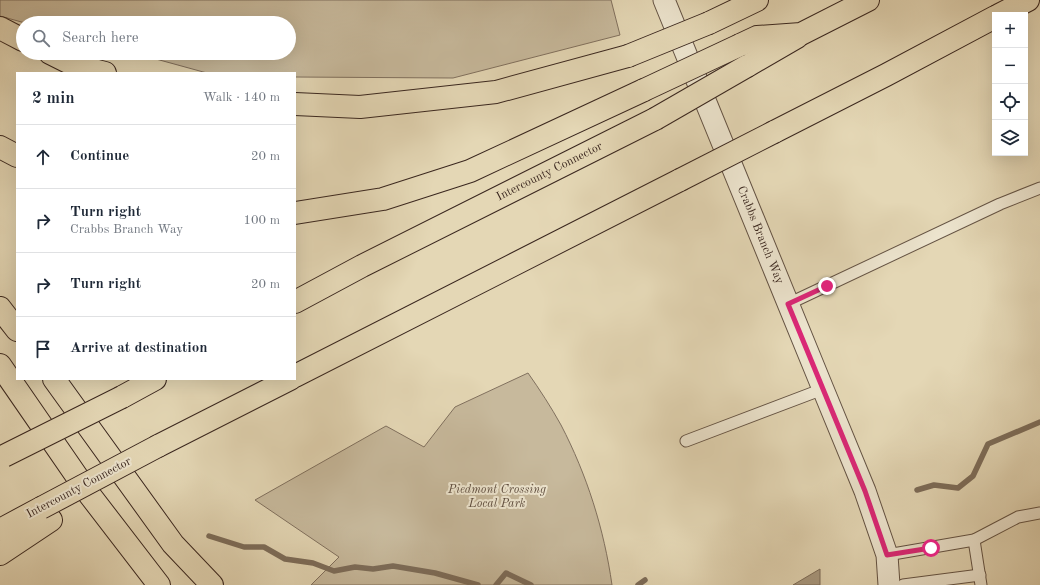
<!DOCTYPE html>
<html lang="en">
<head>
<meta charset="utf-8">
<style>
  :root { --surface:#fff; --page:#f2f2f3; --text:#1f2937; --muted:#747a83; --line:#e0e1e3 }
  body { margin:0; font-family:"Old Standard TT",serif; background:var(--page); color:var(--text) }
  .controls { position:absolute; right:12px; top:12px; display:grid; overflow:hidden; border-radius:0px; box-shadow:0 4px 16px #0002 }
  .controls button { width:36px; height:36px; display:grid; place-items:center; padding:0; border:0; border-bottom:1px solid var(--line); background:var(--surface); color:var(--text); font:20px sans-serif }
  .stop { position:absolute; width:12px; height:12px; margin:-9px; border:3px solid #db2777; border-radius:50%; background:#fff }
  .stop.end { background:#db2777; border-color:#fff; box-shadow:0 1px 4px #0008 }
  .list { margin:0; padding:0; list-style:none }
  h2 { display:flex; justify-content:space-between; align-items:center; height:52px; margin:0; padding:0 16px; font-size:17px }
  h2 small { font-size:13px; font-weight:400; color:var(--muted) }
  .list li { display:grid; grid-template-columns:26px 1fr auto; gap:12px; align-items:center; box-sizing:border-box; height:64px; padding:0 16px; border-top:1px solid var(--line) }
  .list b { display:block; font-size:15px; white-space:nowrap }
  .list p { margin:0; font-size:13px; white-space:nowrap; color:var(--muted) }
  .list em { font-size:13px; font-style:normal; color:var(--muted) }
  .icon { flex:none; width:22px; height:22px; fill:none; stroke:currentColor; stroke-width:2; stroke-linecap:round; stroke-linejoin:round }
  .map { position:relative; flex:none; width:1040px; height:585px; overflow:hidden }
  .search { position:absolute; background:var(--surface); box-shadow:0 4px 16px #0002; left:16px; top:16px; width:280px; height:44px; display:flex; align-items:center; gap:10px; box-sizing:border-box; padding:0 14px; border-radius:22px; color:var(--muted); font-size:15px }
  .panel { position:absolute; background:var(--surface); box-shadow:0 4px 16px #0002; left:16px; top:72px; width:280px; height:308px; border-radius:0px }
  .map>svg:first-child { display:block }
  .green { fill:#c7b99c; stroke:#80705e }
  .water { fill:#aa9b82; stroke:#7d6d5a }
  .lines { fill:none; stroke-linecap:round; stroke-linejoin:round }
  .stream { stroke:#7d6d5a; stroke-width:5.5 }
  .lane-casing { stroke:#645344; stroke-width:13 }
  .street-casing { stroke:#645344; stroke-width:23 }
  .highway-casing { stroke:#3a271f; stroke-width:24 }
  .lane { stroke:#ede5cf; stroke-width:11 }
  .street { stroke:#ede5cf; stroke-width:21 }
  .highway { stroke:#e4d7b5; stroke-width:22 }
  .highway-bridge-casing { stroke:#3a271f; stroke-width:24; stroke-linecap:butt }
  .highway-bridge { stroke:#e4d7b5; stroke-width:22 }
  .route { stroke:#db2777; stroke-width:5 }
  .labels { text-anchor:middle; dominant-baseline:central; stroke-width:4; stroke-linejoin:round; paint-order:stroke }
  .street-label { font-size:12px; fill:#3a271f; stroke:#ede5cf }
  .park-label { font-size:12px; font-style:italic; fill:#5d4c3e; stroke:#ede5cf }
</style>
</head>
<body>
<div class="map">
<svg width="1040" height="585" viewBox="0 0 1040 585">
  <rect width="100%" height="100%" fill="#e4d7b5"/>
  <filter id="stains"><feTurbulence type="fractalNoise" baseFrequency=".005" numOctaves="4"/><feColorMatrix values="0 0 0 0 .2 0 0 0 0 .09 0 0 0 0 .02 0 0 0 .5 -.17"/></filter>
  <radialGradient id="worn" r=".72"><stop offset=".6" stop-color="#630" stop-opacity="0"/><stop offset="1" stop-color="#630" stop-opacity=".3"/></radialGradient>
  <g class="green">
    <path d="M 0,0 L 611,0 L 620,35 L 453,78 L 295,77 L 295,73 L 207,73 L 134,53 L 289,53 L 289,23 L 25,23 L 0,16 Z"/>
    <path d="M 528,373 C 540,390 551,407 561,425 C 587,475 604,529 612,585 L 311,585 L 339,557 L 255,500 L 386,426 L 424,447 L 455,407 Z"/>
  </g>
  <path class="water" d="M 820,569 L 820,585 L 793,585 Z"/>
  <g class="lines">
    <g class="stream">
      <path d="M 917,490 L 934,485 L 958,488 L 973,476 L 988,444 L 1040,422"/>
      <path d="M 209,536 L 244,547 L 264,547 L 285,559 L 313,563 L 334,571 L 355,567 L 373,569 L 393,566 L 435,573 L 478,585"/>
      <path d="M 496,585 L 506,573 L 531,585"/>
      <path d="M 638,585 L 645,580"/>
    </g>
    <g class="lane-casing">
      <g id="lane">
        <path d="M 788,304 L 1000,204 L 1040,188"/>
        <path d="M 686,441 L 823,389"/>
        <path d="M 974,540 L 981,585"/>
        <path d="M 887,555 L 974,540 L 1018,517 L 1040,513"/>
        <path d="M 903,585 L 980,575"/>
      </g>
    </g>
    <g class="street-casing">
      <g id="street">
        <path id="s1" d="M 664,0 L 823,389 L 865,491 L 887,555 L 889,585"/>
      </g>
    </g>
    <g class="highway-casing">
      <g id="highway">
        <path d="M 999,15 L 1028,0"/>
        <path d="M 709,23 L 757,0"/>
        <path d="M 0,28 L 23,40"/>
        <path d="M 740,45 L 757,37 L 801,34 L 868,0"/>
        <path d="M 50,53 L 74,65 L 105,73"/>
        <path d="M 747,66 L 797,37"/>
        <path d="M 295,104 L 360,107 L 496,92 L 628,56"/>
        <path d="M 774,132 L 886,75 L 995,17"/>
        <path d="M 0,147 L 17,156"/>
        <path d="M 295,213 L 383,199 L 470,171 L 644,90"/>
        <path id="s2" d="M 295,302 L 362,266 L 655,119"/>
        <path d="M 0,308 L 17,330"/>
        <path d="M 0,365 L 89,494 L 159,585"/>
        <path d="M 295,376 L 680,180"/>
        <path d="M 54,379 L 173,544 L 212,585"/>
        <path d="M 122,397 L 155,379"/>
        <path d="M 158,446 L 290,379"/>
        <path d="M 0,530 L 41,508"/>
        <path d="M 0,554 L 51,520"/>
      </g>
    </g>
    <use href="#lane" class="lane"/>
    <use href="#street" class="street"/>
    <use href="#highway" class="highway"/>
    <g class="highway-bridge-casing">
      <g id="highway-bridge">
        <path d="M 628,56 L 709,23"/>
        <path d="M 644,90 L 740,45"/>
        <path d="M 655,119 L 747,66"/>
        <path d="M 680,180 L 774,132"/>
        <path d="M 4,456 L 122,397"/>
        <path d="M 41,508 L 158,446"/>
      </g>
    </g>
    <use href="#highway-bridge" class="highway-bridge"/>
  </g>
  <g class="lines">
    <path class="route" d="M 827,286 L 788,304 L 865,491 L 887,555 L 931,548"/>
  </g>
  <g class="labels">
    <g class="street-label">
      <text stroke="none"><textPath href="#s2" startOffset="286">Intercounty Connector</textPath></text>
      <text stroke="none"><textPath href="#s1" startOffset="254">Crabbs Branch Way</textPath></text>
      <text transform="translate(79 488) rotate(-28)">Intercounty Connector</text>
    </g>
    <g class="park-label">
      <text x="497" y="490">Piedmont Crossing<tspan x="497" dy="14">Local Park</tspan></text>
    </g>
  </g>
  <rect width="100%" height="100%" filter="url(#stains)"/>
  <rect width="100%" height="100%" fill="url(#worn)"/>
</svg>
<div class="controls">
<button>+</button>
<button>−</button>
<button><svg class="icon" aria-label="locate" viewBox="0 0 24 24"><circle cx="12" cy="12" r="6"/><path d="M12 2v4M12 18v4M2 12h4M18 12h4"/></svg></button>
<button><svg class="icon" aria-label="layers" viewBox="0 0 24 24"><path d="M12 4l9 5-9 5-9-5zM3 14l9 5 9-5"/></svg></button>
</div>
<div class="stop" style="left:931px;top:548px"></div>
<div class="stop end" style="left:827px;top:286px"></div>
<div class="search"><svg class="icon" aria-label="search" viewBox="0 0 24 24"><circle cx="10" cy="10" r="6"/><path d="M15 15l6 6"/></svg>Search here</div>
<section class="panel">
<h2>2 min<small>Walk · 140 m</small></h2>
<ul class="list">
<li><svg class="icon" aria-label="ahead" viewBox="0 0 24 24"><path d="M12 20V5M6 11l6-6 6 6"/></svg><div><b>Continue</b></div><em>20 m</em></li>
<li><svg class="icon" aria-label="right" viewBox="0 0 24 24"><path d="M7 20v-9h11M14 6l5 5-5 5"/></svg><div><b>Turn right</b><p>Crabbs Branch Way</p></div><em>100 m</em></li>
<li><svg class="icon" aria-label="right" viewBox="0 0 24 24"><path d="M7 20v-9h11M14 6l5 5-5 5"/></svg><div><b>Turn right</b></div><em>20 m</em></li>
<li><svg class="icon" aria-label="arrive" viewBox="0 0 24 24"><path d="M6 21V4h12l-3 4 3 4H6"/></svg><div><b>Arrive at destination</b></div></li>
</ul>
</section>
</div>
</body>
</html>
